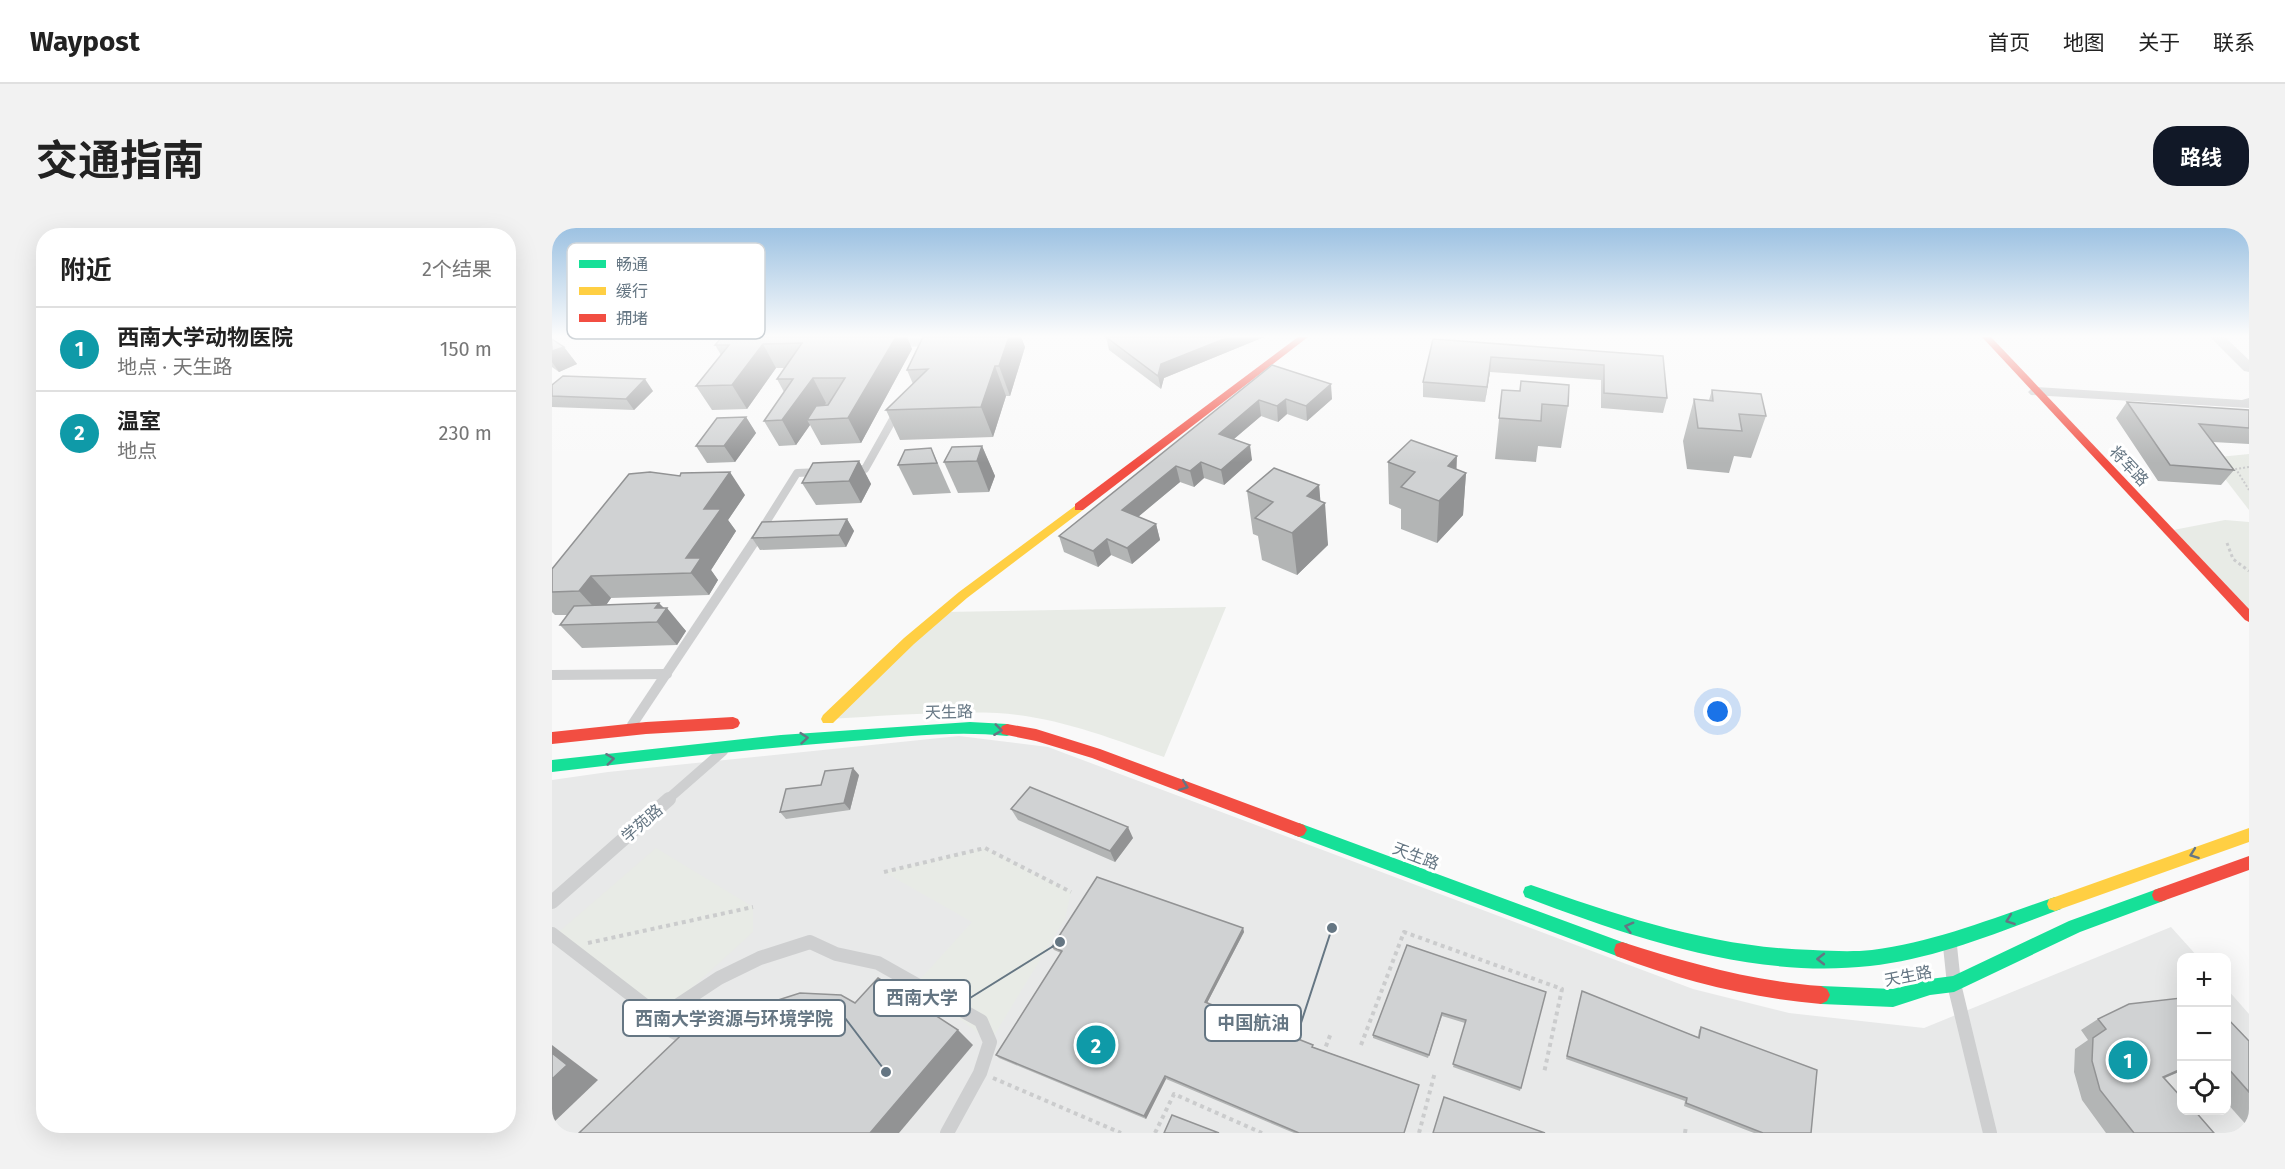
<!DOCTYPE html>
<html lang="zh">
<head>
<meta charset="utf-8">
<style>
  :root { --surface:#fff; --page:#f2f2f2; --text:#222; --muted:#767676; --line:#e0e0e0; --accent:#111827 }
  body { margin:0; font-family:"Fira Sans","Noto Sans SC",sans-serif; background:var(--page); color:var(--text) }
  .controls { position:absolute; right:18px; bottom:18px; display:grid; overflow:hidden; border-radius:12px; box-shadow:0 6px 24px #0002 }
  .controls button { width:54px; height:54px; display:grid; place-items:center; padding:0; border:0; border-bottom:2px solid var(--line); background:var(--surface); color:var(--text); font:30px sans-serif }
  .you { position:absolute; left:1166px; top:484px; width:21px; height:21px; margin:-15px; border:4px solid #fff; border-radius:50%; background:#1a73e8; box-shadow:0 0 0 9px #1a73e833 }
  .badge { display:grid; place-items:center; width:39px; height:39px; border-radius:50%; background:var(--accent); color:#fff; font-size:20px; font-weight:700 }
  .pin { position:absolute; translate:-50% -50%; border:3px solid #fff; box-shadow:0 2px 6px #0006 }
  .list { margin:0; padding:0; list-style:none }
  h2 { display:flex; justify-content:space-between; align-items:center; height:78px; margin:0; padding:0 24px; font-size:26px }
  h2 small { font-size:20px; font-weight:400; color:var(--muted) }
  .list li { display:grid; grid-template-columns:39px 1fr auto; gap:18px; align-items:center; box-sizing:border-box; height:84px; padding:0 24px; border-top:2px solid var(--line) }
  .list b { display:block; font-size:22px; white-space:nowrap }
  .list p { margin:0; font-size:20px; white-space:nowrap; color:var(--muted) }
  .list em { font-size:20px; font-style:normal; color:var(--muted) }
  .icon { flex:none; width:33px; height:33px; fill:none; stroke:currentColor; stroke-width:2; stroke-linecap:round; stroke-linejoin:round }
  .map { position:relative; flex:none; width:1697px; height:905px; overflow:hidden; border-radius:24px }
  header { display:flex; align-items:center; gap:36px; box-sizing:border-box; height:84px; padding:0 30px; background:var(--surface); border-bottom:2px solid var(--line) }
  header strong { font-size:28px }
  nav { display:flex; gap:33px; margin-inline-start:auto; font-size:21px }
  .intro { display:flex; align-items:center; justify-content:space-between; box-sizing:border-box; height:144px; padding:0 36px }
  h1 { margin:0; font-size:42px }
  .button { padding:15px 27px; border-radius:24px; background:var(--accent); color:#fff; font-size:21px; font-weight:700 }
  main { display:flex; gap:36px; padding:0 36px }
  aside { flex:1; background:var(--surface); border-radius:24px; box-shadow:0 6px 24px #0002 }
  .map>svg:first-child { display:block }
  .built { fill:#e8e9e9 }
  .green { fill:#e8ebe6 }
  .lines { fill:none; stroke-linecap:round; stroke-linejoin:round }
  .path-far2 { stroke:#cbcccd; stroke-width:2; stroke-dasharray:2 2; stroke-linecap:butt }
  .path-far1 { stroke:#cbcccd; stroke-width:3; stroke-dasharray:3 3; stroke-linecap:butt }
  .path { stroke:#cbcccd; stroke-width:4; stroke-dasharray:4 4; stroke-linecap:butt }
  .lane-far2 { stroke:#cecfd0; stroke-width:8 }
  .lane-far1 { stroke:#cecfd0; stroke-width:10 }
  .lane { stroke:#cecfd0; stroke-width:14 }
  .street { fill:#cecfd0; fill-rule:evenodd }
  .fast { fill:#16e098; fill-rule:evenodd }
  .slow { fill:#ffcf43; fill-rule:evenodd }
  .jam { fill:#f24e42; fill-rule:evenodd }
  .wall { fill:#b3b5b5 }
  .shaded-wall { fill:#929394 }
  .building { fill:#d0d2d3; stroke:#929394; stroke-width:1.5 }
  .oneway { stroke:#657683 }
  .labels { text-anchor:middle; dominant-baseline:central; stroke-width:6; stroke-linejoin:round; paint-order:stroke }
  .street-label { font-size:16px; fill:#657683; stroke:#fff }
  .key { fill:#fff; stroke:#d1d6da; stroke-width:1.5 }
  .key-label { font-size:16px; fill:#657683 }
  .leader { fill:none; stroke:#657683; stroke-width:2 }
  .callout-dot { fill:#657683; stroke:#fff; stroke-width:2 }
  .callout { fill:#fff; stroke:#657683; stroke-width:2 }
  .callout-label { font-size:18px; text-anchor:middle; font-weight:bold; fill:#657683 }
</style>
</head>
<body>
<header>
<strong>Waypost</strong>
<nav><a>首页</a><a>地图</a><a>关于</a><a>联系</a></nav>
</header>
<div class="intro"><h1>交通指南</h1><a class="button">路线</a></div>
<main>
<aside>
<h2>附近<small>2个结果</small></h2>
<ul class="list">
<li><span class="badge" style="background:#0f9aa8">1</span><div><b>西南大学动物医院</b><p>地点 · 天生路</p></div><em>150 m</em></li>
<li><span class="badge" style="background:#0f9aa8">2</span><div><b>温室</b><p>地点</p></div><em>230 m</em></li>
</ul>
</aside>
<div class="map">
<svg width="1697" height="905" viewBox="0 0 1697 905">
  <rect width="100%" height="100%" fill="#f9f9f9"/>
  <path class="built" d="M 407,508 L 496,519 L 1141,761 L 1237,785 L 1372,800 L 1619,699 L 1646,729 L 1630,730 L 1630,882 L 1674,882 L 1675,761 L 1697,786 L 1697,905 L 0,905 L 0,552 L 56,544 Z"/>
  <g class="green">
    <path d="M 1697,226 L 1697,282 L 1657,230 Z"/>
    <path d="M 1673,292 L 1697,294 L 1697,389 L 1616,303 Z"/>
    <path d="M 674,379 L 612,529 C 559,510 503,488 445,485 C 389,483 332,488 276,491 L 392,384 Z"/>
    <path d="M 104,620 L 201,679 L 201,704 L 108,789 L 2,708 Z"/>
    <path d="M 433,620 L 519,664 L 513,691 L 438,814 L 363,757 L 420,694 L 332,644 Z"/>
  </g>
  <g class="lines">
    <path class="path-far2" d="M 1697,239 L 1684,241 L 1697,262"/>
    <path class="path-far1" d="M 1675,315 L 1681,331 L 1697,343"/>
    <g class="path">
      <path d="M 332,644 L 433,620 L 519,664"/>
      <path d="M 36,715 L 201,679"/>
      <path d="M 809,817 L 852,704 L 1010,761 L 992,845"/>
      <path d="M 771,826 L 779,805"/>
      <path d="M 441,850 L 569,905"/>
      <path d="M 603,905 L 622,866 L 710,905"/>
      <path d="M 867,905 L 883,844"/>
      <path d="M 1133,905 L 1134,898"/>
    </g>
    <g class="lane-far2">
      <path d="M 343,115 L 382,114"/>
      <path d="M 298,242 L 313,241 L 345,184"/>
      <path d="M 203,312 L 245,245 L 268,244"/>
    </g>
    <g class="lane-far1">
      <path d="M 0,447 L 115,446"/>
      <path d="M 80,497 L 204,311"/>
      <path d="M 115,572 L 171,523"/>
    </g>
    <g class="lane">
      <path d="M 0,674 L 117,571"/>
      <path d="M 0,706 L 108,789 L 167,750 L 208,730 L 258,714 L 284,726 L 326,735 L 429,793 L 438,814 L 428,845 L 395,905"/>
      <path d="M 1398,718 L 1402,756 L 1438,905"/>
    </g>
    <g class="street">
      <path d="M 1658,109 L 1673,109 L 1697,132 L 1697,144 L 1692,143 Z"/>
      <path d="M 1484,159 L 1690,172 L 1697,170 L 1697,180 L 1479,167 L 1476,164 L 1479,161 Z"/>
      <path d="M 108,775 L 143,794 L 147,804 L 143,814 L 133,818 L 98,799 L 94,789 L 98,779 Z"/>
    </g>
    <g class="fast">
      <path d="M 418,494 L 455,496 L 460,498 L 462,502 L 460,506 L 455,508 C 403,502 352,509 300,513 C 200,521 100,532 0,544 L 0,532 L 229,507 Z"/>
      <path d="M 747,595 L 1070,714 L 1076,716 L 1078,722 L 1076,728 L 1070,730 L 742,607 L 739,602 L 742,597 Z"/>
      <path d="M 979,657 C 1071,689 1163,720 1261,722 C 1280,723 1301,724 1320,722 C 1383,714 1444,689 1503,669 L 1509,671 L 1511,676 L 1509,681 C 1448,704 1383,731 1318,738 C 1200,751 1081,710 973,669 L 971,664 L 973,659 Z"/>
      <path d="M 1608,660 L 1614,662 L 1616,667 L 1614,672 L 1528,704 L 1402,764 L 1378,767 L 1341,779 L 1269,776 L 1263,773 L 1260,767 L 1263,761 L 1269,758 L 1341,761 L 1378,751 L 1401,748 L 1517,693 Z"/>
    </g>
    <g class="slow">
      <path d="M 527,275 L 531,276 L 531,282 L 415,370 L 362,416 L 281,495 L 271,495 L 269,491 L 271,487 L 352,410 L 407,364 Z"/>
      <path d="M 1697,600 L 1697,614 L 1503,683 L 1497,681 L 1495,676 L 1497,671 L 1503,669 Z"/>
    </g>
    <g class="jam">
      <path d="M 746,109 L 756,109 L 531,282 L 523,282 L 523,276 Z"/>
      <path d="M 1430,109 L 1439,109 L 1697,381 L 1697,394 L 1693,392 Z"/>
      <path d="M 181,489 L 186,491 L 188,495 L 186,499 L 181,501 L 94,506 L 0,516 L 0,504 L 94,494 Z"/>
      <path d="M 455,496 L 484,501 L 548,521 L 752,597 L 755,602 L 752,607 L 747,609 L 540,530 L 484,513 L 450,506 L 448,502 L 450,498 Z"/>
      <path d="M 1697,628 L 1697,642 L 1608,674 L 1602,672 L 1600,667 L 1602,662 Z"/>
      <path d="M 1070,714 C 1136,735 1200,753 1269,758 L 1275,761 L 1278,767 L 1275,773 L 1269,776 C 1199,770 1129,753 1064,728 L 1062,722 L 1064,716 Z"/>
    </g>
  </g>
  <g class="wall">
    <path d="M 170,109 L 355,109 L 360,121 L 309,215 L 269,217 L 258,197 L 244,217 L 227,218 L 212,193 L 232,164 L 225,151 L 232,140 L 224,140 L 195,181 L 160,182 L 144,158 L 169,127 L 163,117 Z"/>
    <path d="M 371,109 L 469,109 L 473,119 L 458,168 L 454,168 L 441,209 L 348,212 L 334,182 L 361,156 L 355,142 Z"/>
    <path d="M 554,109 L 712,109 L 612,150 L 609,161 L 557,122 Z"/>
    <path d="M 0,111 L 12,119 L 25,136 L 7,144 L 0,139 Z"/>
    <path d="M 881,111 L 1111,128 L 1115,170 L 1111,185 L 1049,180 L 1049,152 L 938,144 L 933,174 L 871,169 L 871,154 Z"/>
    <path d="M 720,137 L 780,171 L 755,193 L 735,186 L 726,194 L 709,188 L 682,211 L 700,232 L 672,257 L 652,250 L 642,259 L 628,254 L 586,289 L 604,296 L 608,312 L 580,336 L 559,327 L 546,339 L 512,324 L 507,308 Z"/>
    <path d="M 0,157 L 101,163 L 82,182 L 0,179 Z"/>
    <path d="M 950,162 L 1016,178 L 1009,220 L 986,218 L 984,234 L 943,231 Z"/>
    <path d="M 1160,162 L 1214,188 L 1199,230 L 1182,228 L 1177,245 L 1135,241 L 1131,213 L 1142,171 L 1157,172 Z"/>
    <path d="M 1575,174 L 1697,182 L 1697,216 L 1661,214 L 1682,242 L 1669,257 L 1606,253 L 1564,190 Z"/>
    <path d="M 194,189 L 204,205 L 183,234 L 155,235 L 144,218 Z"/>
    <path d="M 430,218 L 443,248 L 437,264 L 406,265 L 392,234 Z"/>
    <path d="M 379,220 L 399,265 L 361,267 L 346,237 Z"/>
    <path d="M 307,233 L 319,256 L 309,275 L 264,277 L 250,255 Z"/>
    <path d="M 836,234 L 904,241 L 914,245 L 911,287 L 885,315 L 849,301 L 849,281 L 837,276 Z"/>
    <path d="M 767,257 L 768,273 L 776,317 L 745,347 L 710,332 L 706,308 L 701,306 L 695,263 Z"/>
    <path d="M 193,267 L 176,292 L 184,303 L 159,342 L 166,352 L 157,367 L 59,370 L 54,377 L 112,380 L 134,403 L 125,417 L 30,420 L 8,397 L 16,387 L 3,387 L 0,384 L 0,341 Z"/>
    <path d="M 295,291 L 302,303 L 294,319 L 208,322 L 200,310 Z"/>
    <path d="M 307,547 L 298,582 L 234,591 L 228,584 L 269,557 Z"/>
    <path d="M 459,581 L 581,610 L 563,634 L 466,592 Z"/>
    <path d="M 691,700 L 692,704 L 655,775 L 761,817 L 761,819 L 867,857 L 852,905 L 742,905 L 614,851 L 594,891 L 447,830 L 444,827 L 509,725 L 502,722 L 500,719 Z"/>
    <path d="M 855,717 L 994,764 L 968,863 L 901,839 L 913,795 L 890,788 L 876,830 L 821,810 L 821,807 Z"/>
    <path d="M 1029,767 L 1146,809 L 1147,802 L 1149,799 L 1259,905 L 1202,905 L 1132,878 L 1133,873 L 1014,831 Z"/>
    <path d="M 1674,789 L 1697,813 L 1697,900 L 1674,874 Z"/>
    <path d="M 1546,791 L 1629,843 L 1613,850 L 1662,905 L 1554,905 L 1530,872 L 1522,844 L 1523,821 L 1536,812 L 1529,802 Z"/>
  </g>
  <g class="shaded-wall">
    <path d="M 344,109 L 355,109 L 360,121 L 309,215 L 296,190 Z"/>
    <path d="M 457,109 L 469,109 L 473,119 L 458,168 L 447,138 Z"/>
    <path d="M 677,109 L 712,109 L 612,150 L 609,161 L 606,148 L 609,136 Z"/>
    <path d="M 211,116 L 224,140 L 195,181 L 180,157 Z"/>
    <path d="M 12,119 L 25,136 L 7,144 L 0,134 L 0,123 Z"/>
    <path d="M 939,129 L 938,144 L 933,174 Z"/>
    <path d="M 443,138 L 454,168 L 441,209 L 429,179 Z"/>
    <path d="M 261,150 L 274,175 L 262,192 L 255,192 L 258,197 L 244,217 L 230,192 Z"/>
    <path d="M 93,151 L 101,163 L 82,182 L 74,171 Z"/>
    <path d="M 779,156 L 780,171 L 755,193 L 754,178 Z"/>
    <path d="M 734,171 L 735,186 L 726,194 L 725,178 Z"/>
    <path d="M 707,172 L 709,188 L 670,221 L 667,206 Z"/>
    <path d="M 194,189 L 204,205 L 183,234 L 172,218 Z"/>
    <path d="M 698,217 L 700,232 L 672,257 L 669,242 Z"/>
    <path d="M 430,218 L 443,248 L 437,264 L 425,233 Z"/>
    <path d="M 905,228 L 904,256 L 914,245 L 911,287 L 885,315 L 887,273 L 896,238 Z"/>
    <path d="M 307,233 L 319,256 L 309,275 L 297,253 Z"/>
    <path d="M 649,234 L 652,250 L 642,259 L 638,243 Z"/>
    <path d="M 624,238 L 628,254 L 575,298 L 570,282 Z"/>
    <path d="M 178,244 L 193,267 L 176,292 L 184,303 L 159,342 L 166,352 L 157,367 L 139,345 L 134,330 L 152,281 Z"/>
    <path d="M 767,257 L 769,279 L 773,275 L 776,317 L 745,347 L 740,305 L 755,268 Z"/>
    <path d="M 295,291 L 302,303 L 294,319 L 287,307 Z"/>
    <path d="M 604,296 L 608,312 L 580,336 L 575,320 Z"/>
    <path d="M 555,311 L 559,327 L 546,339 L 541,323 Z"/>
    <path d="M 39,348 L 59,370 L 48,386 L 27,363 Z"/>
    <path d="M 107,375 L 114,382 L 115,380 L 134,403 L 125,417 L 105,394 L 103,380 Z"/>
    <path d="M 301,540 L 307,547 L 298,582 L 292,575 Z"/>
    <path d="M 576,599 L 581,610 L 563,634 L 558,623 Z"/>
    <path d="M 691,700 L 692,704 L 654,777 L 653,774 Z"/>
    <path d="M 406,802 L 421,817 L 347,905 L 318,905 Z"/>
    <path d="M 0,817 L 46,852 L 0,896 Z"/>
    <path d="M 1629,841 L 1629,843 L 1591,859 L 1611,849 Z"/>
    <path d="M 613,848 L 614,851 L 594,891 L 592,888 Z"/>
  </g>
  <g class="building">
    <path d="M 170,109 L 344,109 L 296,190 L 255,192 L 264,178 L 276,177 L 293,150 L 261,150 L 230,192 L 212,193 L 241,151 L 225,151 L 250,115 L 211,116 L 180,157 L 144,158 L 177,117 L 163,117 Z"/>
    <path d="M 371,109 L 457,109 L 447,138 L 443,138 L 429,179 L 334,182 L 376,141 L 355,142 Z"/>
    <path d="M 554,109 L 677,109 L 609,136 L 606,148 Z"/>
    <path d="M 0,111 L 12,119 L 0,123 Z"/>
    <path d="M 881,111 L 1111,128 L 1115,170 L 1052,165 L 1052,137 L 939,129 L 935,159 L 871,154 Z"/>
    <path d="M 720,137 L 779,156 L 754,178 L 734,171 L 725,178 L 707,172 L 667,206 L 698,217 L 669,242 L 649,234 L 638,243 L 624,238 L 570,282 L 604,296 L 575,320 L 555,311 L 541,323 L 507,308 Z"/>
    <path d="M 11,148 L 93,151 L 74,171 L 0,168 L 0,157 Z"/>
    <path d="M 969,153 L 1017,157 L 1016,178 L 990,176 L 989,193 L 947,190 L 950,162 L 968,163 Z"/>
    <path d="M 1160,162 L 1209,166 L 1214,188 L 1187,186 L 1190,203 L 1146,200 L 1142,171 L 1161,173 Z"/>
    <path d="M 1575,174 L 1697,182 L 1697,200 L 1647,196 L 1682,242 L 1618,237 Z"/>
    <path d="M 194,189 L 172,218 L 144,218 L 165,190 Z"/>
    <path d="M 859,212 L 905,228 L 896,238 L 914,245 L 887,273 L 849,259 L 863,244 L 836,234 Z"/>
    <path d="M 430,218 L 425,233 L 392,234 L 400,219 Z"/>
    <path d="M 379,220 L 385,235 L 346,237 L 353,222 Z"/>
    <path d="M 307,233 L 297,253 L 250,255 L 261,235 Z"/>
    <path d="M 722,240 L 767,257 L 755,268 L 773,275 L 740,305 L 703,290 L 721,274 L 695,263 Z"/>
    <path d="M 98,244 L 128,248 L 129,245 L 178,244 L 152,281 L 169,281 L 134,330 L 149,330 L 139,345 L 39,348 L 27,363 L 0,364 L 0,341 L 77,246 Z"/>
    <path d="M 295,291 L 287,307 L 200,310 L 210,294 Z"/>
    <path d="M 107,375 L 103,380 L 115,380 L 105,394 L 8,397 L 22,378 Z"/>
    <path d="M 301,540 L 292,575 L 228,584 L 234,561 L 269,557 L 273,543 Z"/>
    <path d="M 478,559 L 576,599 L 558,623 L 459,581 Z"/>
    <path d="M 545,649 L 691,700 L 653,774 L 761,817 L 760,819 L 867,857 L 852,905 L 747,905 L 613,848 L 592,888 L 444,827 L 510,723 L 500,719 Z"/>
    <path d="M 855,717 L 994,764 L 969,860 L 901,836 L 914,792 L 890,785 L 877,827 L 821,807 Z"/>
    <path d="M 326,750 L 406,802 L 318,905 L 27,905 L 146,791 L 170,808 L 220,774 L 248,765 L 289,767 L 303,775 Z"/>
    <path d="M 1030,763 L 1147,810 L 1149,799 L 1265,842 L 1259,905 L 1211,905 L 1134,875 L 1135,870 L 1015,828 Z"/>
    <path d="M 1629,770 L 1629,841 L 1611,849 L 1629,869 L 1629,882 L 1642,882 L 1662,905 L 1582,905 L 1548,862 L 1540,833 L 1541,810 L 1554,801 L 1546,791 L 1577,776 Z"/>
    <path d="M 1674,789 L 1697,813 L 1697,864 L 1674,838 Z"/>
    <path d="M 0,825 L 15,837 L 0,851 Z"/>
    <path d="M 892,869 L 993,905 L 881,905 Z"/>
    <path d="M 620,887 L 667,905 L 612,905 Z"/>
  </g>
  <defs><path id="oneway-chevron" d="M-2-3.5L2.5 0L-2 3.5" fill="none" stroke-width="1.6" stroke-linecap="round" stroke-linejoin="round" transform="scale(1.5)"/></defs>
  <g class="oneway">
    <use href="#oneway-chevron" transform="translate(446 502) rotate(7)"/>
    <use href="#oneway-chevron" transform="translate(252 510) rotate(-5)"/>
    <use href="#oneway-chevron" transform="translate(58 531) rotate(-7)"/>
    <use href="#oneway-chevron" transform="translate(632 558) rotate(21)"/>
    <use href="#oneway-chevron" transform="translate(1642 626) rotate(160)"/>
    <use href="#oneway-chevron" transform="translate(1458 692) rotate(160)"/>
    <use href="#oneway-chevron" transform="translate(1077 699) rotate(-165)"/>
    <use href="#oneway-chevron" transform="translate(1269 731) rotate(180)"/>
  </g>
  <linearGradient id="sky" x2="0" y2="1"><stop stop-color="#9dc2e2"/><stop offset="0.46" stop-color="#fcfcfc"/><stop offset="1" stop-color="#fcfcfc" stop-opacity="0"/></linearGradient>
  <rect width="1697" height="235" fill="url(#sky)"/>
  <g class="labels">
    <g class="street-label">
      <text transform="translate(1577 238) rotate(47)">将军路</text>
      <text transform="translate(397 484) rotate(-1)">天生路</text>
      <text transform="translate(90 595) rotate(-41)">学苑路</text>
      <text transform="translate(864 628) rotate(21)">天生路</text>
      <text transform="translate(1356 748) rotate(-11)">天生路</text>
    </g>
  </g>
  <rect x="15" y="15" width="198" height="96" rx="9" class="key"/>
  <rect x="27" y="32" width="27" height="8" fill="#16e098"/>
  <rect x="27" y="59" width="27" height="8" fill="#ffcf43"/>
  <rect x="27" y="86" width="27" height="8" fill="#f24e42"/>
  <g class="key-label">
    <text x="64" y="42">畅通</text>
    <text x="64" y="69">缓行</text>
    <text x="64" y="96">拥堵</text>
  </g>
  <path class="leader" d="M508 714L418 770M334 844L293 790M780 700L749 795"/>
  <g class="callout-dot">
    <circle cx="508" cy="714" r="6"/>
    <circle cx="334" cy="844" r="6"/>
    <circle cx="780" cy="700" r="6"/>
  </g>
  <g class="callout">
    <rect x="322" y="752" width="96" height="36" rx="6"/>
    <rect x="71" y="772" width="222" height="36" rx="6"/>
    <rect x="653" y="777" width="96" height="36" rx="6"/>
  </g>
  <g class="callout-label">
    <text x="370" y="776">西南大学</text>
    <text x="182" y="797">西南大学资源与环境学院</text>
    <text x="701" y="801">中国航油</text>
  </g>
</svg>
<div class="controls">
<button>+</button>
<button>−</button>
<button><svg class="icon" aria-label="locate" viewBox="0 0 24 24"><circle cx="12" cy="12" r="6"/><path d="M12 2v4M12 18v4M2 12h4M18 12h4"/></svg></button>
</div>
<div class="you"></div>
<div class="pin badge" style="left:1576px;top:832px;background:#0f9aa8">1</div>
<div class="pin badge" style="left:544px;top:817px;background:#0f9aa8">2</div>
</div>
</main>
</body>
</html>
